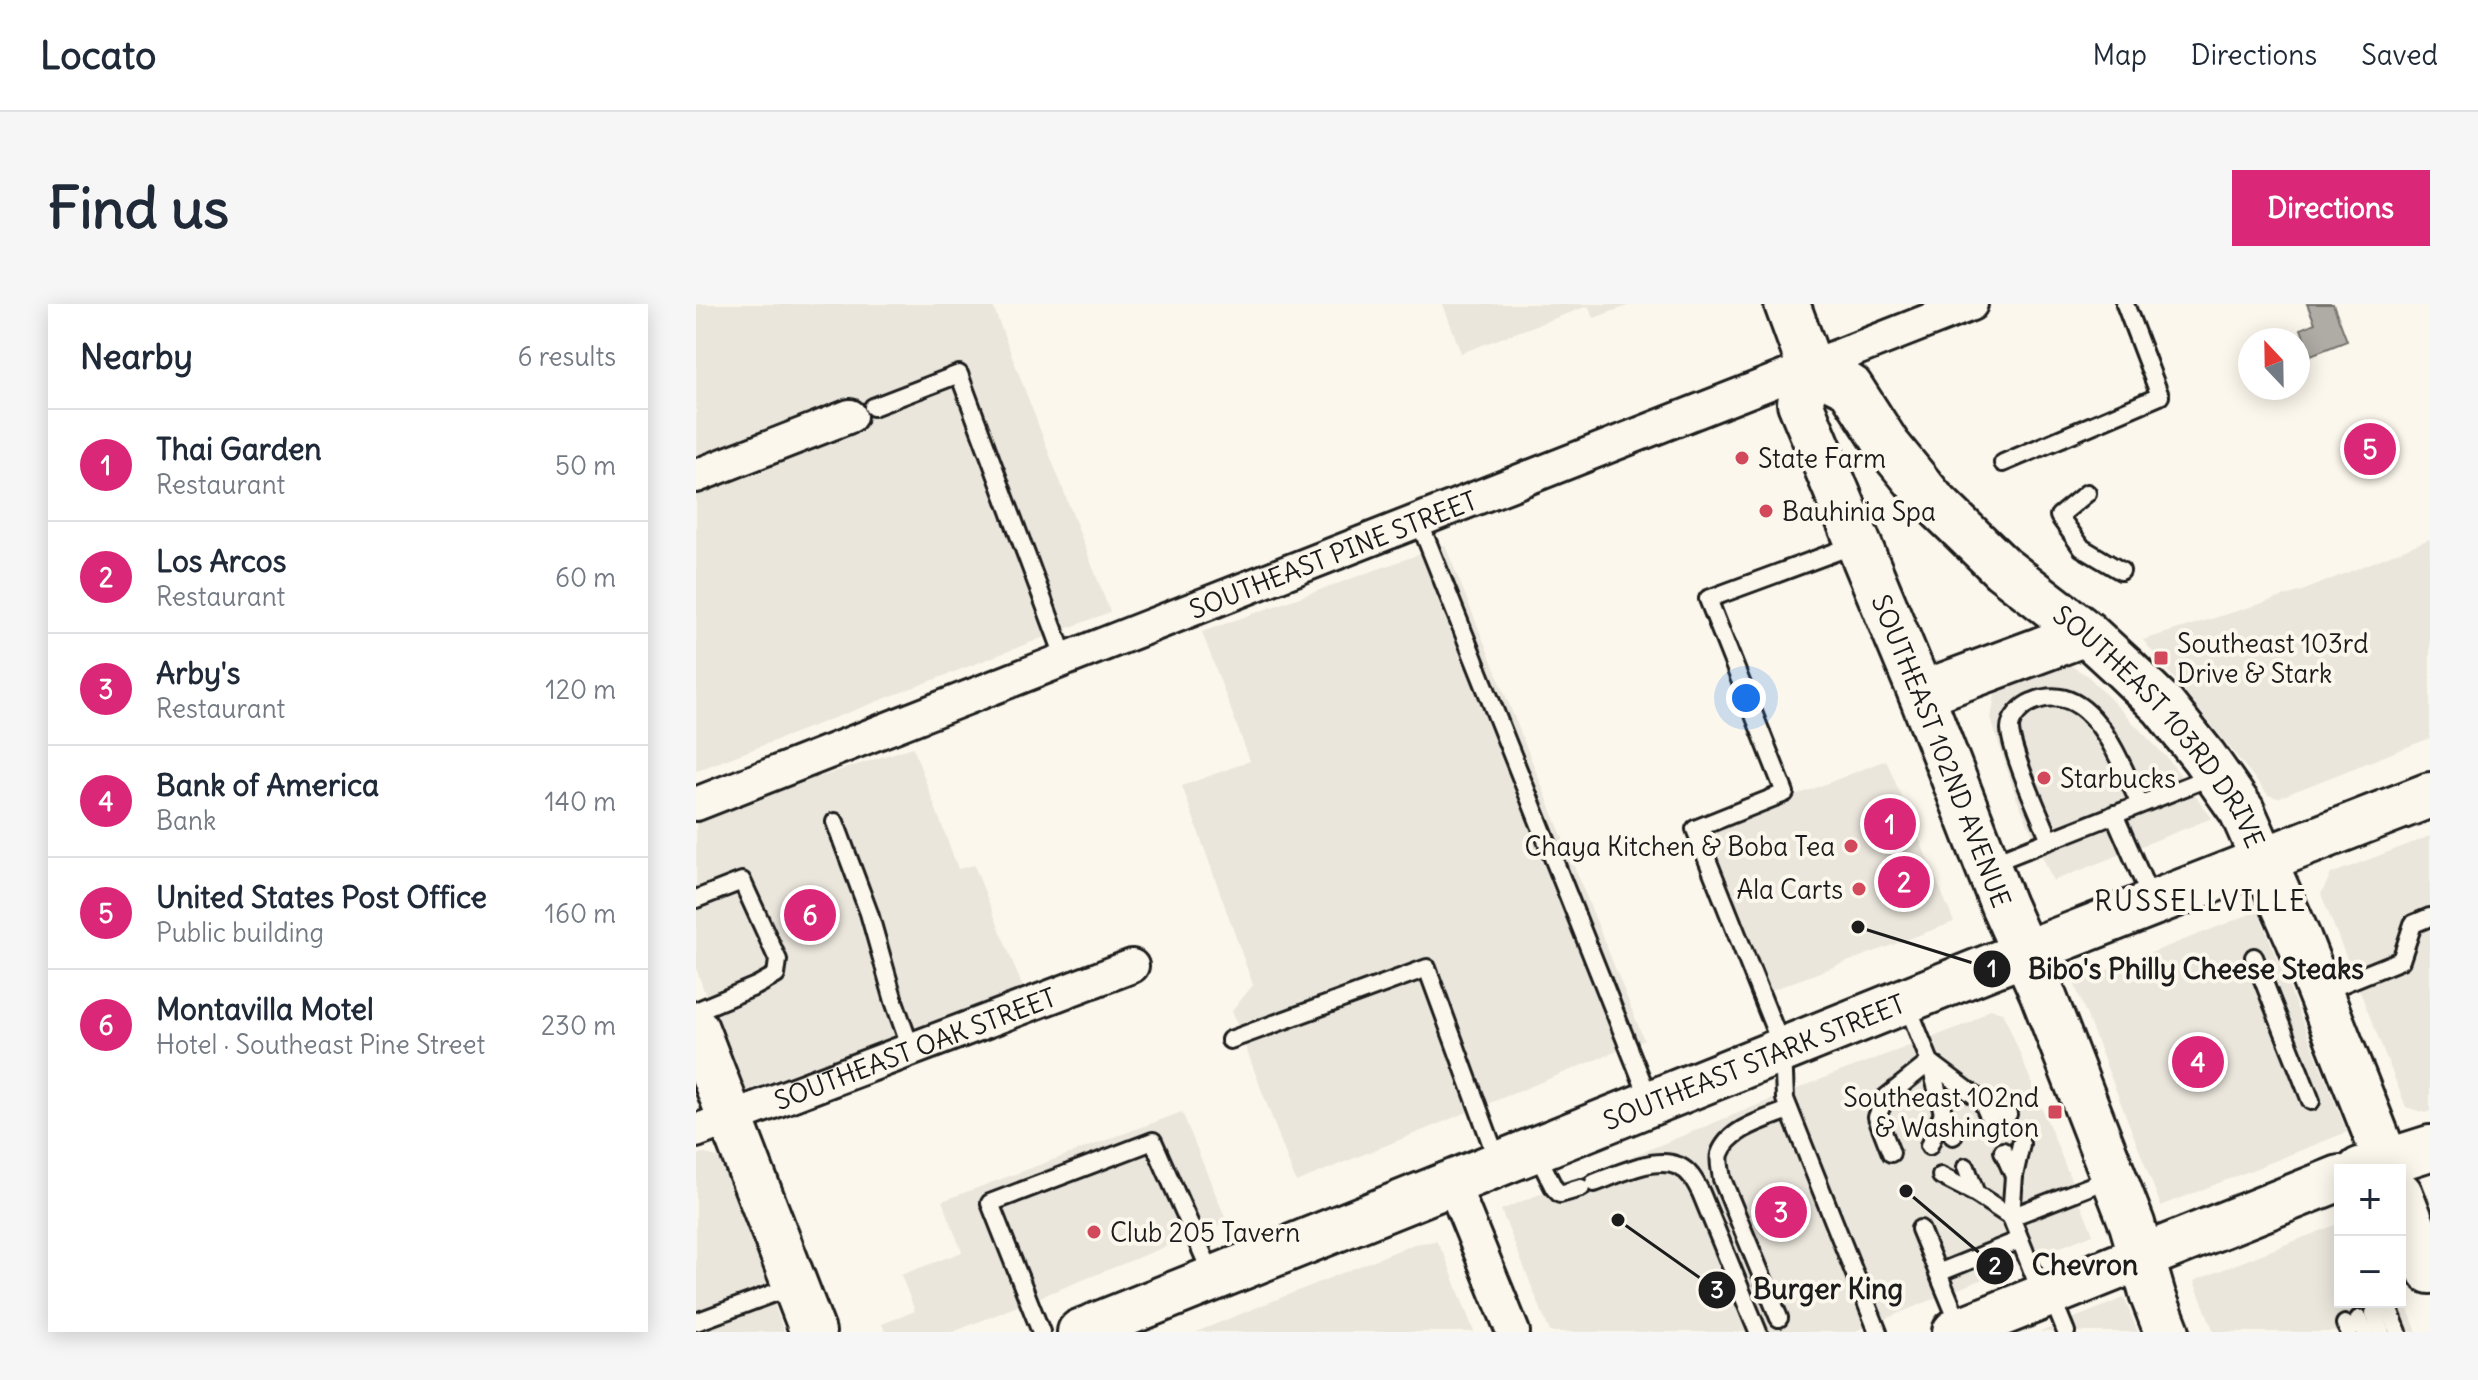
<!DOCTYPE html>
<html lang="en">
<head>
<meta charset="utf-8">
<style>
  :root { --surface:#fff; --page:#f6f6f7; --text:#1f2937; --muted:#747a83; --line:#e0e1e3; --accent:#db2777 }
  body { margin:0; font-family:Delius,sans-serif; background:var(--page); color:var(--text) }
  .controls { position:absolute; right:24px; bottom:24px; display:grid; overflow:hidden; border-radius:0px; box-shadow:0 4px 20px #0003 }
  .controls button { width:72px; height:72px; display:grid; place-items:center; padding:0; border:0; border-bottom:2px solid var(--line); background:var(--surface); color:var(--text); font:40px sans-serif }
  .compass { position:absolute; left:1542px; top:24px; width:72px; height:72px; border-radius:50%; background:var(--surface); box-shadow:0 4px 20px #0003; rotate:338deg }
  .you { position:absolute; left:1050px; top:394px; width:28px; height:28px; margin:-20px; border:6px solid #fff; border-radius:50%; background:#1a73e8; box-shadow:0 0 0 12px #1a73e833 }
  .badge { display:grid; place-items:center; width:52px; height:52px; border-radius:50%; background:var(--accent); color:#fff; font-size:26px; font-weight:700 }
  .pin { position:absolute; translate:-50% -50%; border:4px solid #fff; box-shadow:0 2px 8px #0006 }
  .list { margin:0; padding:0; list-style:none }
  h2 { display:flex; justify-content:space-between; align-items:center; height:104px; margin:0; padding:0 32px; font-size:34px }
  h2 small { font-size:26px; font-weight:400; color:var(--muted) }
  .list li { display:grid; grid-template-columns:52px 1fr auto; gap:24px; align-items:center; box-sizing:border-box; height:112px; padding:0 32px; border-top:2px solid var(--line) }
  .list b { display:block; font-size:30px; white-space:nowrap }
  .list p { margin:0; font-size:26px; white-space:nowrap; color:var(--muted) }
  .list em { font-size:26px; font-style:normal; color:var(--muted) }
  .map { position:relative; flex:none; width:1734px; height:1028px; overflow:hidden; border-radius:0px }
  header { display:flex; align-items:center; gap:48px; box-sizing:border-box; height:112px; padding:0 40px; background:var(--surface); border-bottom:2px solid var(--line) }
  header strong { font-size:38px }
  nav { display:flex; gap:44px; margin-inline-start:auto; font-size:28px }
  .intro { display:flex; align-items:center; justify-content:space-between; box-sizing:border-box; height:192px; padding:0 48px }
  h1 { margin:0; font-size:56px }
  .button { padding:20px 36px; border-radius:0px; background:var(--accent); color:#fff; font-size:28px; font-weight:700 }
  main { display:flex; gap:48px; padding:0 48px }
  aside { flex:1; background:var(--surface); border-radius:0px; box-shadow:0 4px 20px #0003 }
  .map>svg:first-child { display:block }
  .built { fill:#eae6dc }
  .water { fill:#afaca5; stroke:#74726e; stroke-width:2 }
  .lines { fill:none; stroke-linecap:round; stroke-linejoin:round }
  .lane-casing { stroke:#1c1c1c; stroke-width:22 }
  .street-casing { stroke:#1c1c1c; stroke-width:38 }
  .secondary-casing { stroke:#1c1c1c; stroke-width:50 }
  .primary-casing { stroke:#1c1c1c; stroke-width:50 }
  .lane { stroke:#fbf7ec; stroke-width:16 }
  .street { stroke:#fbf7ec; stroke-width:32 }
  .secondary { stroke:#fbf7ec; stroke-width:44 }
  .primary { stroke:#fbf7ec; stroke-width:44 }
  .poi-dot { fill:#d1495b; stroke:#fbf7ec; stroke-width:3 }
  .labels { text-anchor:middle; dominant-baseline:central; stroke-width:8; stroke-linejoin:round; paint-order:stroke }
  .poi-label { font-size:26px; fill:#1c1c1c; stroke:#fbf7ec; text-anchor:start }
  .street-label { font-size:26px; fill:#1c1c1c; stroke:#fbf7ec }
  .neighbourhood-label { font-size:28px; letter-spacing:2px; fill:#1c1c1c; stroke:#fbf7ec }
  .leader { fill:none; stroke:#1c1c1c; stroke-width:3 }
  .callout-dot { fill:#1c1c1c; stroke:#fbf7ec; stroke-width:3 }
  .mark-label { font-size:24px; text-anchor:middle; font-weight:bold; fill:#fff }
  .callout-label { font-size:28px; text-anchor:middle; font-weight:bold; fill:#1c1c1c; stroke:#fbf7ec; stroke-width:8; stroke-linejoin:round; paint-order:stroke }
</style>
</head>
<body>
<header>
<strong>Locato</strong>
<nav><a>Map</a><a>Directions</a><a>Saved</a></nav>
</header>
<div class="intro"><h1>Find us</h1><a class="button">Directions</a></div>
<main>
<aside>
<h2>Nearby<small>6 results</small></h2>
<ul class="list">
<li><span class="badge">1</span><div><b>Thai Garden</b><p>Restaurant</p></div><em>50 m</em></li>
<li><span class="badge">2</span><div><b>Los Arcos</b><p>Restaurant</p></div><em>60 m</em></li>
<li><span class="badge">3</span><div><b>Arby's</b><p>Restaurant</p></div><em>120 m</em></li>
<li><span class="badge">4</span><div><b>Bank of America</b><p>Bank</p></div><em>140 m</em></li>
<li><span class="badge">5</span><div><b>United States Post Office</b><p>Public building</p></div><em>160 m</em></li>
<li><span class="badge">6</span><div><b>Montavilla Motel</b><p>Hotel · Southeast Pine Street</p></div><em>230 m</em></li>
</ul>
</aside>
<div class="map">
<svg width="1734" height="1028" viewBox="0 0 1734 1028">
  <rect width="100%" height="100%" fill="#fbf7ec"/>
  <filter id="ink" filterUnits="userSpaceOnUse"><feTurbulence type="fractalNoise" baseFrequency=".0125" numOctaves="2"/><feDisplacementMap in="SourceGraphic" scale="16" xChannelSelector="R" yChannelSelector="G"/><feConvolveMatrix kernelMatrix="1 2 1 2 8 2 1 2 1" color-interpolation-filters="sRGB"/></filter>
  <g filter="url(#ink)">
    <g class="built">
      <path d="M 0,0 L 296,0 L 414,308 L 0,467 Z"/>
      <path d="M 747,0 L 937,0 L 898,14 L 892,2 L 765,49 Z"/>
      <path d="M 1734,235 L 1734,434 L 1582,494 L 1572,491 L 1447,336 L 1606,287 Z"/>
      <path d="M 749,241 L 948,736 L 600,878 L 536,707 L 557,681 L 486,482 L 554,457 L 506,328 Z"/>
      <path d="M 1372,360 L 1392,372 L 1472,455 L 1516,514 L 1357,577 L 1320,493 L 1295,415 L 1300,384 L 1343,363 Z"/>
      <path d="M 217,443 L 262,565 L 278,561 L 327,684 L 44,789 L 0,664 L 0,518 L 95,482 Z"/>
      <path d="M 1190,456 L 1258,618 L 1073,687 L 1008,528 Z"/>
      <path d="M 1734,532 L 1734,807 L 1729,809 L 1710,803 L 1625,590 L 1635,570 Z"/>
      <path d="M 1562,607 L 1651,828 L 1465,902 L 1378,679 Z"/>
      <path d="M 1294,705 L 1307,708 L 1397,930 L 1157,1028 L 854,1028 L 805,906 L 1133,772 L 1274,719 Z"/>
      <path d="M 486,808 L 531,918 L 257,1028 L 189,1028 L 186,1020 L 219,1007 L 205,971 L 266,948 L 246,897 Z"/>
      <path d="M 6,849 L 21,853 L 30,860 L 88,1028 L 0,1028 L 0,851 Z"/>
      <path d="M 1644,919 L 1644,998 L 1704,998 L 1704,985 L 1721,1028 L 1518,1028 L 1498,977 Z"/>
      <path d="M 740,937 L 749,952 L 778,1028 L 500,1028 L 718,940 Z"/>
      <path d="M 1428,994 L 1442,1028 L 1344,1028 Z"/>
    </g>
    <path class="water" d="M 1611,0 L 1637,0 L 1651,37 L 1615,51 L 1605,25 L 1619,19 Z"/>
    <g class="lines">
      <g class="lane-casing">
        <g id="lane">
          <path d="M 177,103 L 263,70 L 369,355"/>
          <path d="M 1307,159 L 1464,92 L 1429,0"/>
          <path d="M 1391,189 L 1363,212 L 1386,244 L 1425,267"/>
          <path d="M 723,217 L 954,797"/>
          <path d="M 1161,240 L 1012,295 L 1089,489 L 999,525 L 1087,746 L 1089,795 L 1182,1028"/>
          <path d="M 1418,510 L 1456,597"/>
          <path d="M 139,518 L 173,609 L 198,697 L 215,745"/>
          <path d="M 1354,536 C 1344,511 1315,449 1314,425 C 1314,414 1326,402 1336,398 C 1396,372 1424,460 1444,500"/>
          <path d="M 1291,561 L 1519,471"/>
          <path d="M 0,595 L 46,577 L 82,656 L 80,671 L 60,682 L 0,707"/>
          <path d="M 1558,653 L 1615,797"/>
          <path d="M 1626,688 L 1705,656 L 1717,620 L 1734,613"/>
          <path d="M 1210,698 L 1234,758 L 1247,809 L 1257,832"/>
          <path d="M 534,736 L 731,664 L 802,858"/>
          <path d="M 1234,758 L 1286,797 L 1295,817"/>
          <path d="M 1286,797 L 1312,810"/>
          <path d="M 1233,842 L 1247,809"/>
          <path d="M 1307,847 L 1318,872 L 1315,913 L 1346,991"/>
          <path d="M 840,848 L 858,884 L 864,890 L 885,884"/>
          <path d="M 1195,849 L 1181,813 L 1189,794 L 1234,758"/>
          <path d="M 1270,863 L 1280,890 L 1315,913"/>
          <path d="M 1245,872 L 1280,890"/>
          <path d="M 1318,872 L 1325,840"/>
          <path d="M 898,879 C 924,870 973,843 995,872 C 999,877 1002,883 1005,889 L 1062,1028"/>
          <path d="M 1315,913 L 1418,873"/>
          <path d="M 1224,925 L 1242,969"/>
          <path d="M 1355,991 L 1370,1028"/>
          <path d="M 1692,1003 L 1702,1028"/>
          <path d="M 1678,1009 L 1685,1028"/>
          <path d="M 1083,1014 L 1026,875 C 1025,867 1022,857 1024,850 C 1033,824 1071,815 1093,806"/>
          <path d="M 1663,1015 L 1669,1028"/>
          <path d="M 0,1018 L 97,982"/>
          <path d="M 1649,1020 L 1653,1028"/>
          <path d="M 1264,1022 L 1242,969 L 1324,936"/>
          <path d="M 345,1028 L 294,899 L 457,837 L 517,973"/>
        </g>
      </g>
      <g class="street-casing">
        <g id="street">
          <path d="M 0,172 L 154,112"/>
          <path id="s1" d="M 0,500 L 1275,0"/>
          <path id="s2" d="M 0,827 L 436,662"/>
          <path d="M 756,878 L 817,1028"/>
        </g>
      </g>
      <g class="secondary-casing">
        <g id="secondary">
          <path id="s3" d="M 1091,0 L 1114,63 L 1104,99 L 1225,390 L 1307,601 L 1346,688 L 1436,920 L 1457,992 L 1471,1028"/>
          <path id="s4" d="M 1114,63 L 1154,83 L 1192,142 L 1236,196 L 1306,264 L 1390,329 L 1428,364 L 1467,402 L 1508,453 L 1546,507 L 1603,636 L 1694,866"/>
          <path d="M 1225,390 L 1390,329"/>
          <path d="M 0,725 L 117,1028"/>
          <path d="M 1704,890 L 1734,967"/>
        </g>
      </g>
      <g class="primary-casing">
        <g id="primary">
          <path d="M 1664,866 L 1734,844"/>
          <path id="s5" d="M 384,1028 L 1286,666 L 1734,491"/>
          <path d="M 1259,1028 L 1644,874"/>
        </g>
      </g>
      <use href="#lane" class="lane"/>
      <use href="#street" class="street"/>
      <use href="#secondary" class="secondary"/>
      <use href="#primary" class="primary"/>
    </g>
  </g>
  <g class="poi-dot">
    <circle cx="1046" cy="154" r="8"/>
    <circle cx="1070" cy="207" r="8"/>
    <rect x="1457" y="346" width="16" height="16" rx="4"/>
    <circle cx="1348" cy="474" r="8"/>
    <circle cx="1155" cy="542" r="8"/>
    <circle cx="1163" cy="585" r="8"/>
    <rect x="1351" y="800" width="16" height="16" rx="4"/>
    <circle cx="398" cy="928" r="8"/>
  </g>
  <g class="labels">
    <g class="poi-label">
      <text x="1062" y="154">State Farm</text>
      <text x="1086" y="207">Bauhinia Spa</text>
      <text x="1481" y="339">Southeast 103rd<tspan x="1481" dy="30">Drive &amp; Stark</tspan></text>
      <text x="1364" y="474">Starbucks</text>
      <text x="1139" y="542" text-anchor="end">Chaya Kitchen &amp; Boba Tea</text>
      <text x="1147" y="585" text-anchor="end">Ala Carts</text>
      <text x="1343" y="793" text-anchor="end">Southeast 102nd<tspan x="1343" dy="30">&amp; Washington</tspan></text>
      <text x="414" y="928">Club 205 Tavern</text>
    </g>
    <g class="street-label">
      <text stroke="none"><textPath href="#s1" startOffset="684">SOUTHEAST PINE STREET</textPath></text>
      <text stroke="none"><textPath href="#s4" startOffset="508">SOUTHEAST 103RD DRIVE</textPath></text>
      <text stroke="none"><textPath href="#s3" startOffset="480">SOUTHEAST 102ND AVENUE</textPath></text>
      <text stroke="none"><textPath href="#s2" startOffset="234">SOUTHEAST OAK STREET</textPath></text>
      <text stroke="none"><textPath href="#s5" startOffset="726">SOUTHEAST STARK STREET</textPath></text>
    </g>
    <g class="neighbourhood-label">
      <text x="1505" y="597">RUSSELLVILLE</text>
    </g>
  </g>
  <path class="leader" d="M1162 623L1296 665M1210 887L1299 962M922 916L1021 986"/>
  <g class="callout-dot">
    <circle cx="1162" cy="623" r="8"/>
    <circle cx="1210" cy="887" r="8"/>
    <circle cx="922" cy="916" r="8"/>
    <circle cx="1296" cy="665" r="20"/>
    <circle cx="1299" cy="962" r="20"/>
    <circle cx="1021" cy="986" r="20"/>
  </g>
  <g class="mark-label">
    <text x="1296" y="673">1</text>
    <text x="1299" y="970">2</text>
    <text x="1021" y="994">3</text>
  </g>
  <g class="callout-label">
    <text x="1500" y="675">Bibo's Philly Cheese Steaks</text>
    <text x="1389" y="971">Chevron</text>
    <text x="1132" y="995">Burger King</text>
  </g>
</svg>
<div class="controls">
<button>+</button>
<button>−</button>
</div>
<svg class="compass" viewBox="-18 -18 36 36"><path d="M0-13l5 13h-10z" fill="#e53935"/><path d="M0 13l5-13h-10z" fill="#747a83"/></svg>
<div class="you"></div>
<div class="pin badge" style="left:1194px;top:520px">1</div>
<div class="pin badge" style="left:1208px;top:578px">2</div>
<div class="pin badge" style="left:1085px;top:908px">3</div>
<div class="pin badge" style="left:1502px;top:758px">4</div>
<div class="pin badge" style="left:1674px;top:145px">5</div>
<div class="pin badge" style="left:114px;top:611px">6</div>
</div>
</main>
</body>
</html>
